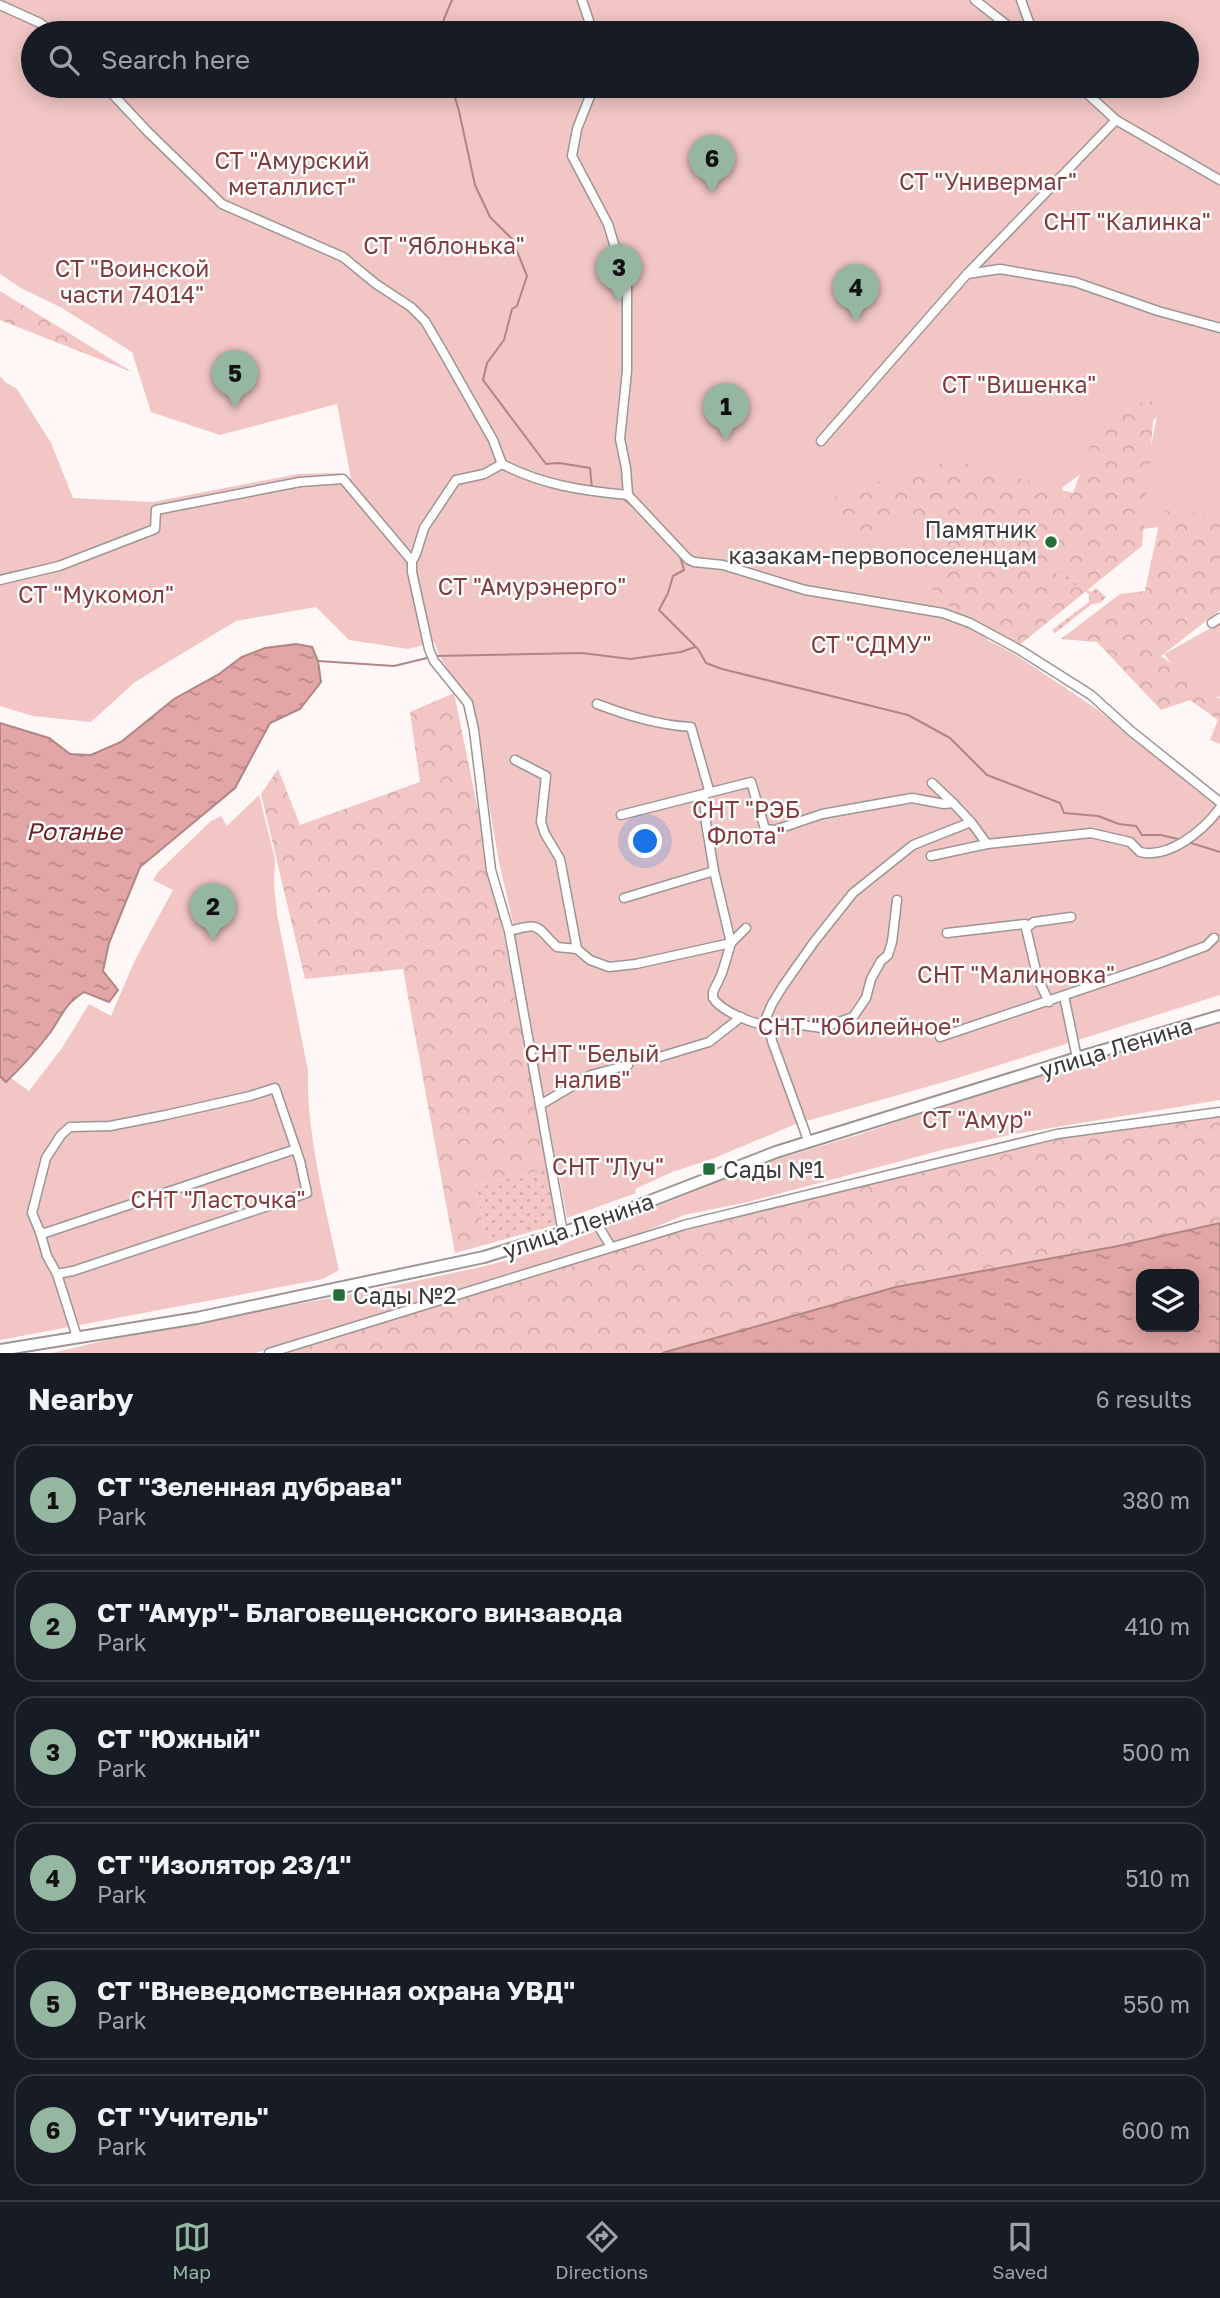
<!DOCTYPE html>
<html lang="en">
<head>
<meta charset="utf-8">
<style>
  :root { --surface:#171b24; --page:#242831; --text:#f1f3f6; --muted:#9ea1a6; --line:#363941; --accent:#95b7a2 }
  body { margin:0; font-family:"Golos Text",sans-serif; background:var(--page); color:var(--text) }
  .controls { position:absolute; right:21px; bottom:21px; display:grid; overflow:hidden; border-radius:14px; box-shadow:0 4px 18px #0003 }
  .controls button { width:63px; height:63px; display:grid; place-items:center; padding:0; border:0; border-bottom:2px solid var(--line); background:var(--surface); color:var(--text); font:35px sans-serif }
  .you { position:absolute; left:646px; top:842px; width:24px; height:24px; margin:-18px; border:5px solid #fff; border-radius:50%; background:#1a73e8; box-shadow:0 0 0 10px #1a73e833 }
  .badge { display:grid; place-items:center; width:46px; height:46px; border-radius:50%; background:var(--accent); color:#111; font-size:23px; font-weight:700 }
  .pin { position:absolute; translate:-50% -58px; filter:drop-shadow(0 2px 4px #0008) }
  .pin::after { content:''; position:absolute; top:37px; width:24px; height:21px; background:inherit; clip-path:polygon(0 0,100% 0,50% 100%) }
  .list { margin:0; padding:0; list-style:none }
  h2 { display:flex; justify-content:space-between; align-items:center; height:91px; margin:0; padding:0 28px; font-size:30px }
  h2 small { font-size:23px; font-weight:400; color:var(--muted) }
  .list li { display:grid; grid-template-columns:46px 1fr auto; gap:21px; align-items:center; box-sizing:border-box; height:112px; margin:0 14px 14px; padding:0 14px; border:2px solid var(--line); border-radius:21px }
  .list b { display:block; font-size:26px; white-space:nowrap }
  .list p { margin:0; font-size:23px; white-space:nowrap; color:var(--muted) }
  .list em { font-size:23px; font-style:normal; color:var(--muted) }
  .icon { flex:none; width:38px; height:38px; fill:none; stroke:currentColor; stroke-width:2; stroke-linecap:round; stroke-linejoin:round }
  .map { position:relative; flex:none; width:1220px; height:1353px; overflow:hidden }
  .search { position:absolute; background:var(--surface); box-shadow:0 4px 18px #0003; left:21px; right:21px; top:21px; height:77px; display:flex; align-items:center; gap:18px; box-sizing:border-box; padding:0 24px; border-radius:38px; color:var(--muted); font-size:26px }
  .sheet { height:847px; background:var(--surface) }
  nav { display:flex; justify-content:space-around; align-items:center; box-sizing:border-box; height:98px; border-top:2px solid var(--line); background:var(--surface); font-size:19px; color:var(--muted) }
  nav a { display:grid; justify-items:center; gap:4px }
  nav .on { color:var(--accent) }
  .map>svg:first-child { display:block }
  .green { fill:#f1c6c5; fill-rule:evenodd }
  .forest { fill:url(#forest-crowns) }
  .park { fill:url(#park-dots) }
  .water { fill:url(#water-ripples); stroke:#b08685; stroke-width:2; fill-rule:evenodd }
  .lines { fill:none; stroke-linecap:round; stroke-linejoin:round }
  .stream { stroke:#b08685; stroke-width:2 }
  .street-casing { stroke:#9c9594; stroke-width:11 }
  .secondary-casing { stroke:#9c9594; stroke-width:14 }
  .street { stroke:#fff; stroke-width:8 }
  .secondary { stroke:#fff; stroke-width:10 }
  .poi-dot { fill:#246e3c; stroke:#fff; stroke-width:2.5 }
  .labels { text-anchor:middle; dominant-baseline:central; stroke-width:5; stroke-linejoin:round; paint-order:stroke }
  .park-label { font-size:23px; fill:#833a3d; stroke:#fff }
  .poi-label { font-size:23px; fill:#3d3a3a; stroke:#fff; text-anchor:start }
  .street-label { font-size:23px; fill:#3d3a3a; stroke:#fff }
  .water-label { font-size:24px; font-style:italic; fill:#692328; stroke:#fff }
</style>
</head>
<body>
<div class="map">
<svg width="1220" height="1353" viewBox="0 0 1220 1353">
  <defs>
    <pattern id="forest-crowns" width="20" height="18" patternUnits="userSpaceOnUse" patternTransform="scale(1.75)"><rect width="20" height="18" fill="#f1c6c5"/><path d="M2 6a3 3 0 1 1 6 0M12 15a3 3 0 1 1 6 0" fill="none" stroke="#d0abaa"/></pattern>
    <pattern id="park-dots" width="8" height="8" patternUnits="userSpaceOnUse" patternTransform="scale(1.75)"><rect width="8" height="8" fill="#f1c6c5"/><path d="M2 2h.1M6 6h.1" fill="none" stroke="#d0abaa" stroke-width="1.8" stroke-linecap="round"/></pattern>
    <pattern id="water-ripples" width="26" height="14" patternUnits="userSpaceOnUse" patternTransform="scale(1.75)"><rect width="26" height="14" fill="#e1a6a5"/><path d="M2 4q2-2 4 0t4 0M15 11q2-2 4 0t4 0" fill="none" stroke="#b88887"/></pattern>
  </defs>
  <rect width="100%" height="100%" fill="#fef7f6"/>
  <g class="green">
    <path d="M 0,0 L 1220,0 L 1220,520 L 1133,530 L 1157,417 L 1063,487 L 987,640 L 1013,653 L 1098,710 L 1220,805 L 1220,995 L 958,1078 L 796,1124 L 712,1159 L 672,1172 L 635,1189 L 636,1193 L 567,1218 L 514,945 L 514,927 L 499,862 L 471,701 L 442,661 L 434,642 L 408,649 L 349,640 L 316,607 L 236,621 L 135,682 L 91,722 L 33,716 L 0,706 L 0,376 L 5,382 L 17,389 L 51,443 L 73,498 L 153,502 L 298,474 L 341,473 L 351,479 L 337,404 L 220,435 L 151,412 L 132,352 L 62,308 L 21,288 L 0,274 ZM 33,33 L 1187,33 L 1187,86 L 33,86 Z"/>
    <path d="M 1220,623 L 1220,697 L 1192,690 L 1164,654 Z"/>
    <path d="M 259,795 L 275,859 L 274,885 L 277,914 L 308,1071 C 306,1131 326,1210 339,1270 L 323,1279 L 0,1340 L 0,1070 L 29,1091 L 62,1048 L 89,1004 L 111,1016 L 135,960 L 173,890 L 153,880 L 158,872 L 211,821 L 221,816 L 227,826 Z"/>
    <path d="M 1220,1019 L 1220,1100 L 1014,1134 L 942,1150 L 748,1202 L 684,1215 L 644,1232 L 535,1267 L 307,1339 L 255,1353 L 52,1353 L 111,1339 L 374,1290 L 485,1266 L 558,1246 L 768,1162 L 858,1135 L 1000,1087 Z"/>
  </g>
  <g class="forest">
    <path d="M 0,291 L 132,372 L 0,320 Z"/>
    <path d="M 1155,400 L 1142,546 L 1017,647 L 934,597 L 923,540 L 910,522 L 894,522 L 882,534 L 823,523 L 831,497 L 854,494 L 856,475 L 893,485 L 950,459 L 1073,493 L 1104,410 Z"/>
    <path d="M 1162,510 L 1220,515 L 1220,610 L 1161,656 L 1220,699 L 1220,744 L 1210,740 L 1218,720 L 1190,700 L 1161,710 L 1097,642 L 1061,639 L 1120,594 L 1145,591 Z"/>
    <path d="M 454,693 L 552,1169 L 475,1185 L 488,1244 L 455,1253 L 403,969 L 305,979 L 261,794 L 278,769 L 300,825 L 420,782 L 410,712 Z"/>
    <path d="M 1220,1109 L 1220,1223 L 1118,1246 L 896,1287 L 662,1353 L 275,1353 L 701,1215 C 789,1197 876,1171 964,1152 C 1049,1134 1134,1121 1220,1109 Z"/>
  </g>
  <g class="park">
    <path d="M 1055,534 L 1056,546 L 1052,547 L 1052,566 L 1091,592 L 1096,588 L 1106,597 L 1100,603 L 1092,604 L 1055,633 L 1052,630 L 1089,602 L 1089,594 L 1049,569 L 1049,548 L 1044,547 L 1043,537 Z"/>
    <path d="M 552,1169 L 562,1223 L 488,1244 L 475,1185 Z"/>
  </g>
  <g class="water">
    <path d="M 296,644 L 312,647 L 318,661 L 321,682 L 300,709 L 270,723 L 235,788 L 140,867 L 109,943 L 103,971 L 118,990 L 109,1002 L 84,992 C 64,1005 63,1014 50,1033 C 36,1051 22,1067 6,1082 L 0,1076 L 0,723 L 49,738 L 70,754 L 91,755 L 121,742 L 174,699 L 219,674 L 242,657 L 265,648 Z"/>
    <path d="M 1220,1223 L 1220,1353 L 662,1353 L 896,1287 L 1118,1246 ZM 1141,1274 L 1194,1274 L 1194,1327 L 1141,1327 Z"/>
  </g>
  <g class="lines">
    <g class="stream">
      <path d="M 442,33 L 444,19 L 452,0"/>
      <path d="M 449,86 L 453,91 L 459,111 L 475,185 L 490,217 L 512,239 L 527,276 L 517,306 L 512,309 L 504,340 L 487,363 L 483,380 L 546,464 L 559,463 L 590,468 L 592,489"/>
      <path d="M 624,499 L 636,509"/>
      <path d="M 680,556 L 684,570 L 673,576 L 668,593 L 659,610 L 698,649 L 706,663 L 722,669 L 908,715 L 950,738 L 987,775 L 1060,803 L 1064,813 L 1098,816 L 1119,824 L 1136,826 L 1142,835 L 1161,835 L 1182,840"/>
      <path d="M 436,656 L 582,653 L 630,659 L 681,652 L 695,647"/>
      <path d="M 318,661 L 394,666 L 427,658"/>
      <path d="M 1191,843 L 1220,852"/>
    </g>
    <g class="street-casing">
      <g id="street">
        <path d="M 582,0 L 593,33"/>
        <path d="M 975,0 L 1017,33"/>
        <path d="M 1021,0 L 1033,33"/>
        <path d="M 0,5 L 40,23 L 53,33"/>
        <path d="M 105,86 L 147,131 L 222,204 L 343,257 L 376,284 L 411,307 L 425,321 L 442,350 L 493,440 L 502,464 C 542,485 584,491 628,495"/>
        <path d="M 594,86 L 577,129 L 572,156 L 608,224 L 627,287 L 627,371 L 620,439 L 626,468 L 628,495"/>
        <path d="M 1079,86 L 1116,120 L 1220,180"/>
        <path d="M 967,274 L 1000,269 L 1075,282 L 1158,311 L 1220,328"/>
        <path d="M 821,441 L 967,274 L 1116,120"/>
        <path d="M 502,464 L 484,474 L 456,480 L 424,528 L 416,554 L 412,561 L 412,572 L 429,649 L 434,661 L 468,703 L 474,730 L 491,870 L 509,931 L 563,1233"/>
        <path d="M 628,495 L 688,559 L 694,562 L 723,565 L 805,590 L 943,613 L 970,623 L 1020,650 L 1091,695 L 1131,731 L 1220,802"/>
        <path d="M 0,580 L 59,566 L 155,529 L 156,510 L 300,482 L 343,479 L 412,561"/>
        <path d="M 1212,623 L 1220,618"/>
        <path d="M 597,704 C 629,716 658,725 691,727 L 709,790 L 704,795 L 706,823 L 714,871 L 731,943 L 722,973 L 713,992 L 713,998 C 721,1011 754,1025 769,1025 L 766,1018 L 772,1004 L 783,986 L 814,942 L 853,893 L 913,845 L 971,822 L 987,844"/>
        <path d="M 515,760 L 546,776 L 541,822 L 545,834 L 560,859 L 577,949"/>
        <path d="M 932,783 L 953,803"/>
        <path d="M 621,815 L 751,782 L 765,829 L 775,830 L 822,814 L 912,798 L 944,804 L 953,803 L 971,822"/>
        <path d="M 931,856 L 987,844 L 1091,833 L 1130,842 L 1140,852 C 1169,859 1203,831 1220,808"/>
        <path d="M 624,898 L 714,871"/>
        <path d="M 509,931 C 542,922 535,926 557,947 L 577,949 L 590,960 L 609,967 L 636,964 L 731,943 L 746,928"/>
        <path d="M 947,933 L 1025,924 L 1026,928"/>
        <path d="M 1064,996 L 1077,1058"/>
        <path d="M 1049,1002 L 1038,979 L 1026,928 L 1034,922 L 1071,917"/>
        <path d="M 940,1037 L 1160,963 L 1206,946 L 1214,938"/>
        <path d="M 656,1058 L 709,1042 L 741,1017"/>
        <path d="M 540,1105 L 591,1075 L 628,1065"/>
        <path d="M 809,1143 L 772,1041 L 769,1025 L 795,1024 L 822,1028 L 853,1017 L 866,998 L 871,979 L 881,961 L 888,955 L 892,942 L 897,900"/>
        <path d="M 596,1222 L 611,1247"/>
        <path d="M 40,1232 L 45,1233 L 296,1149"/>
        <path d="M 57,1274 L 73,1271 L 307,1193 L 300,1161 L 275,1088 L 250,1096 L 166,1115 L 110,1126 L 70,1127 L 61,1135 L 46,1158 L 32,1213 L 40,1232 L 47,1256 L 57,1274 L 77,1337"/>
        <path d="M 269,1353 L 684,1225 L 1057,1134 L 1220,1112"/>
      </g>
    </g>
    <g class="secondary-casing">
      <path id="secondary" d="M 0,1350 L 197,1318 L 484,1257 L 596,1222 L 776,1152 L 1077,1058 L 1220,1016"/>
    </g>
    <use href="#street" class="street"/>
    <use href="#secondary" class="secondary"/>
  </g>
  <g class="poi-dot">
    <circle cx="1051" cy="542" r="7"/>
    <rect x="702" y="1162" width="14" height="14" rx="3.5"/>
    <rect x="332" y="1288" width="14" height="14" rx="3.5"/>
  </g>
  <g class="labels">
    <g class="park-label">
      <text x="292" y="160">СТ "Амурский<tspan x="292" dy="26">металлист"</tspan></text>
      <text x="988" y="181">СТ "Универмаг"</text>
      <text x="1127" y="221">СНТ "Калинка"</text>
      <text x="444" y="245">СТ "Яблонька"</text>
      <text x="132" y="268">СТ "Воинской<tspan x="132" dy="26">части 74014"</tspan></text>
      <text x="1019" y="384">СТ "Вишенка"</text>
      <text x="532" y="586">СТ "Амурэнерго"</text>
      <text x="96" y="594">СТ "Мукомол"</text>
      <text x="871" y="644">СТ "СДМУ"</text>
      <text x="746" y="809">СНТ "РЭБ<tspan x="746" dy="26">Флота"</tspan></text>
      <text x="1016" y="974">СНТ "Малиновка"</text>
      <text x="859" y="1026">СНТ "Юбилейное"</text>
      <text x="592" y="1053">СНТ "Белый<tspan x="592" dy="26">налив"</tspan></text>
      <text x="977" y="1119">СТ "Амур"</text>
      <text x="608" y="1166">СНТ "Луч"</text>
      <text x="218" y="1199">СНТ "Ласточка"</text>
    </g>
    <g class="poi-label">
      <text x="1037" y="529" text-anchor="end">Памятник<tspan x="1037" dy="26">казакам-первопоселенцам</tspan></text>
      <text x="723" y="1169">Сады №1</text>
      <text x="353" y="1295">Сады №2</text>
    </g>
    <g class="street-label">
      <text transform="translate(1116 1047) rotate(-17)">улица Ленина</text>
      <text transform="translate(578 1225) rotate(-19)">улица Ленина</text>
    </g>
    <g class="water-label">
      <text x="74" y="830">Ротанье</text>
    </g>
  </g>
</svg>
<div class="controls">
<button><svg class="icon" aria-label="layers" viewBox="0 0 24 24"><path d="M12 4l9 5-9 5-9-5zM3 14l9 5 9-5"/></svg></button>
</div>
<div class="you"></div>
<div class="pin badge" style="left:726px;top:441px">1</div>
<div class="pin badge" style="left:213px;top:941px">2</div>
<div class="pin badge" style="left:619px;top:302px">3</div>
<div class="pin badge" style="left:856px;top:322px">4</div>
<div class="pin badge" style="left:235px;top:408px">5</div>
<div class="pin badge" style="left:712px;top:193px">6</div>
<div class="search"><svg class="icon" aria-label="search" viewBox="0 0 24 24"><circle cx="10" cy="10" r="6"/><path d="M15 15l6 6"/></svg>Search here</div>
</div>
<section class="sheet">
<h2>Nearby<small>6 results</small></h2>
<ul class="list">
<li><span class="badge">1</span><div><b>СТ &quot;Зеленная дубрава&quot;</b><p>Park</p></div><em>380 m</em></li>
<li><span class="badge">2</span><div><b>СТ &quot;Амур&quot;- Благовещенского винзавода</b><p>Park</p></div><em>410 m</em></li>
<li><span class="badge">3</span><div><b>СТ &quot;Южный&quot;</b><p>Park</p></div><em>500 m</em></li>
<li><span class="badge">4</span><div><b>СТ &quot;Изолятор 23/1&quot;</b><p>Park</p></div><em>510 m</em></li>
<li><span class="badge">5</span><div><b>СТ &quot;Вневедомственная охрана УВД&quot;</b><p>Park</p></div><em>550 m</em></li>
<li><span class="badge">6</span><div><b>СТ &quot;Учитель&quot;</b><p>Park</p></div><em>600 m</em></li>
</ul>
</section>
<nav>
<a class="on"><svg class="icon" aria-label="map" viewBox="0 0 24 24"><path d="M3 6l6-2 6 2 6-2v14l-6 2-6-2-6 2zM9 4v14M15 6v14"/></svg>Map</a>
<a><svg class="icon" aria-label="directions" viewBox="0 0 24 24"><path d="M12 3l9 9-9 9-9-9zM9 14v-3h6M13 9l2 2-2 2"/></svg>Directions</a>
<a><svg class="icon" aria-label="saved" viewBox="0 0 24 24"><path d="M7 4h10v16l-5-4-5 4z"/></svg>Saved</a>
</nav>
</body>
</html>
